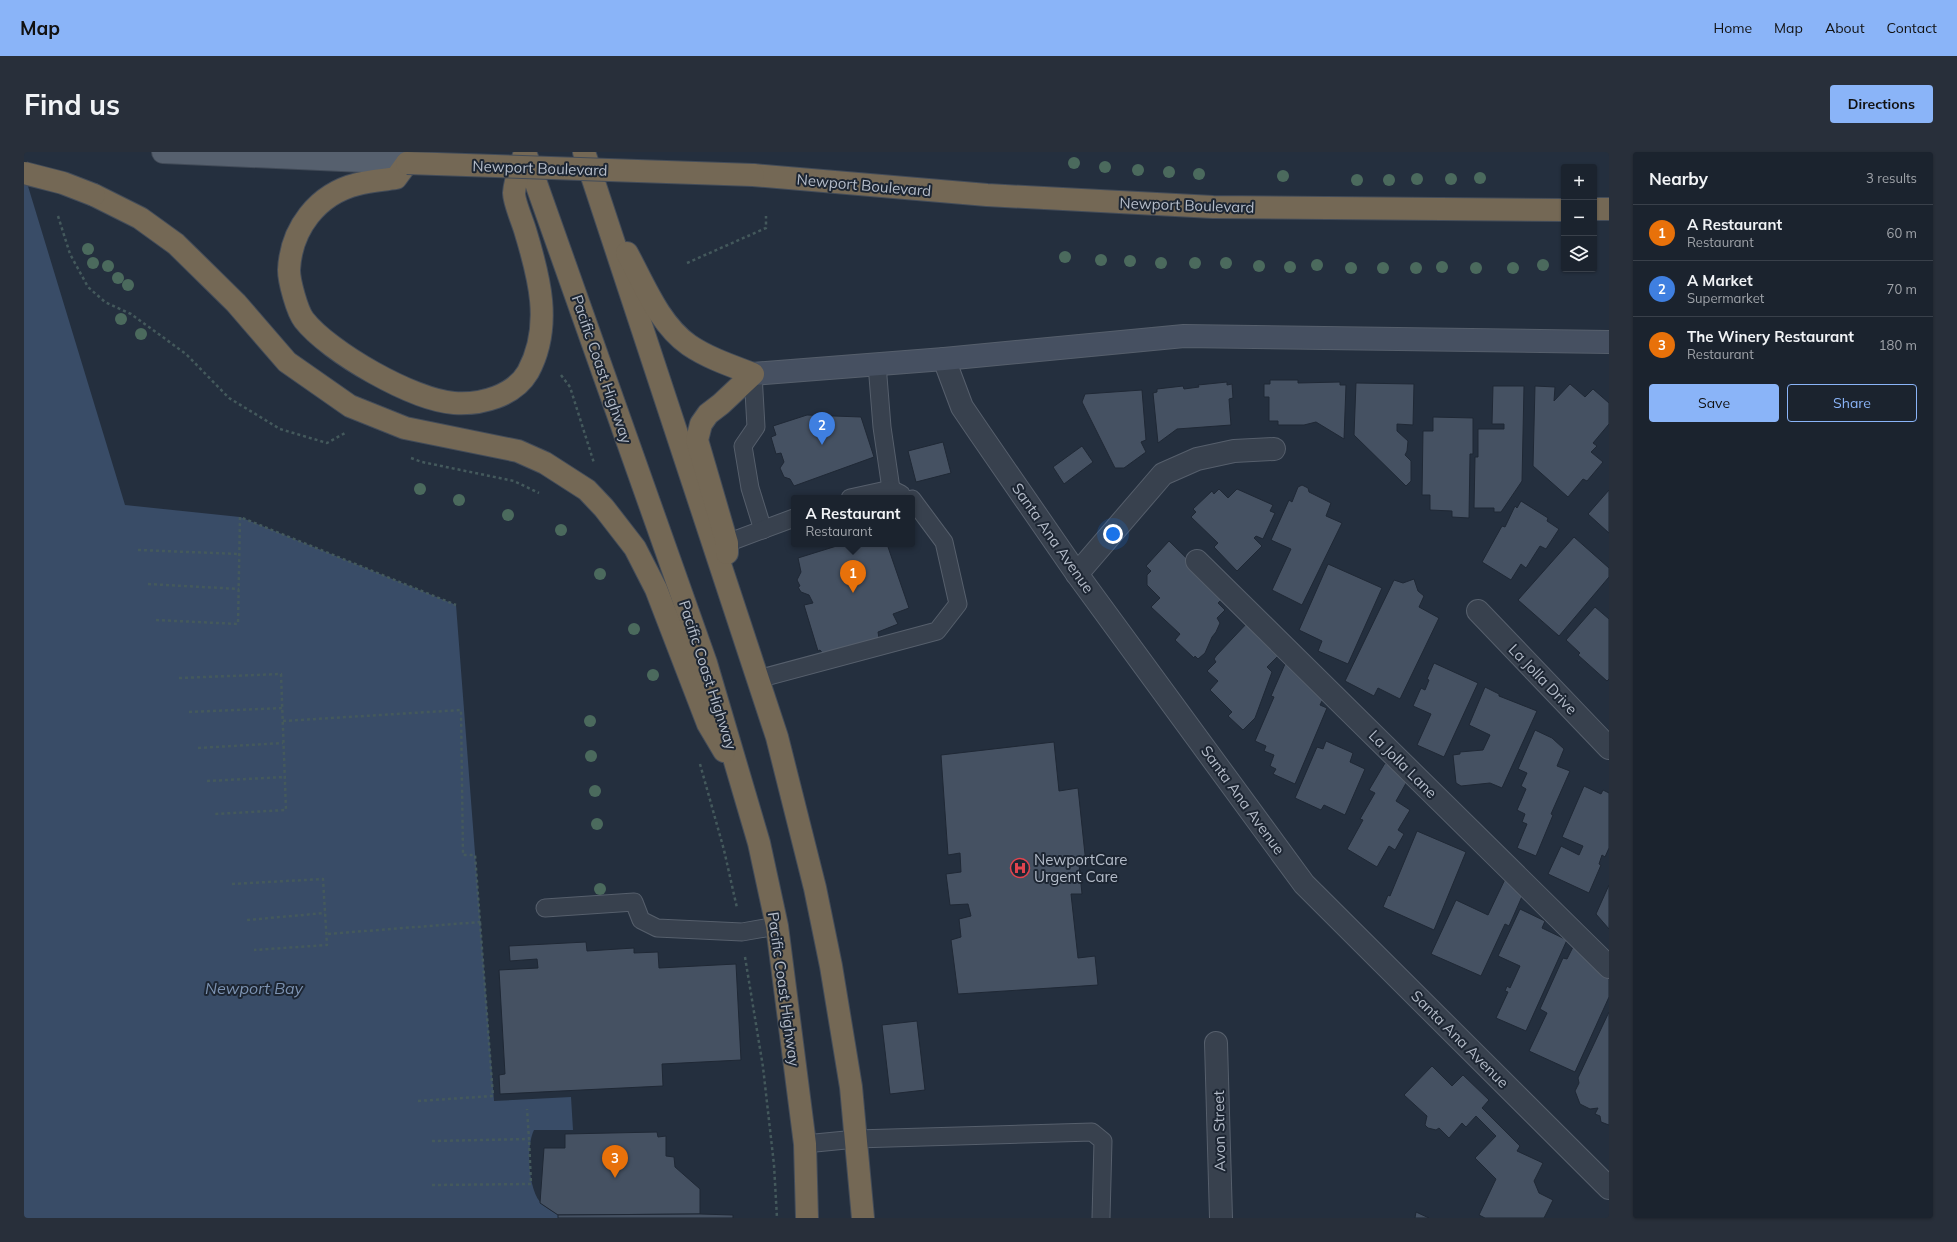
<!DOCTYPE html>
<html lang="en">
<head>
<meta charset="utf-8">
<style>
  :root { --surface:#1b232e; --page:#282f3a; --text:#f1f3f6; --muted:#a0a4aa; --line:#39404a; --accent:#8ab4f8 }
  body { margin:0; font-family:Mulish,sans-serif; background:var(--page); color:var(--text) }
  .controls { position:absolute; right:12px; top:12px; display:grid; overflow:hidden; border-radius:4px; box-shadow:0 1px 3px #0004 }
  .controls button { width:36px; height:36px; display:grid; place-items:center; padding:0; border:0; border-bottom:1px solid var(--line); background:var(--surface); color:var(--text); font:20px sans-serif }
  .you { position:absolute; left:1089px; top:382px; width:14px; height:14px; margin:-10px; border:3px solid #fff; border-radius:50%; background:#1a73e8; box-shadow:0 0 0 6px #1a73e833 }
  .badge { display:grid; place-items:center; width:26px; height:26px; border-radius:50%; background:var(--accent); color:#fff; font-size:13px; font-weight:700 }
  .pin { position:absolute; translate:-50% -33px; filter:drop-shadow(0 1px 2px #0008) }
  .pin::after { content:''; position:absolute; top:21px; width:14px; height:12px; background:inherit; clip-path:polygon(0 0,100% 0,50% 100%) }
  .popup { position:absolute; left:767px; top:343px; width:124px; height:52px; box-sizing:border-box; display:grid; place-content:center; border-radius:4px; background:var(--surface); filter:drop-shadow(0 1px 3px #0005); font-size:13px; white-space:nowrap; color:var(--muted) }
  .popup b { font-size:15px; color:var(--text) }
  .popup::after { content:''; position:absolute; left:50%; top:100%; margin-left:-8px; border:8px solid transparent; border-top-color:var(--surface) }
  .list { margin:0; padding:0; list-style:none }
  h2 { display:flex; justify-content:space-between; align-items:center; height:52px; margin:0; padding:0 16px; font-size:17px }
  h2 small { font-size:13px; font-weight:400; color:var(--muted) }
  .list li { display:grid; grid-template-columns:26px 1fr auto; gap:12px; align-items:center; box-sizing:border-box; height:56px; padding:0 16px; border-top:1px solid var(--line) }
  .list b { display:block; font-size:15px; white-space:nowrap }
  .list p { margin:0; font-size:13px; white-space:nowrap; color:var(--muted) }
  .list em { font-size:13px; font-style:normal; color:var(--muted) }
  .actions { display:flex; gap:8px; padding:12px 16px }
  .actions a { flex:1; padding:9px 0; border:1px solid var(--accent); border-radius:4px; text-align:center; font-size:14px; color:var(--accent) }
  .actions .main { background:var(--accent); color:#111 }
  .icon { flex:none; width:22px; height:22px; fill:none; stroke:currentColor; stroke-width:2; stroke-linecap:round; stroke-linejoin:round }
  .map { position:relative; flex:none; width:1585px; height:1066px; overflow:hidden; border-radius:4px }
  header { display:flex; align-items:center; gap:24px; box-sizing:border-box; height:56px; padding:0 20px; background:var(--accent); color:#111 }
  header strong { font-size:19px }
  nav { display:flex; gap:22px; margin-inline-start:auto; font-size:14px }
  .intro { display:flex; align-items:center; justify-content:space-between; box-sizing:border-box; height:96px; padding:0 24px }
  h1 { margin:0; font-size:28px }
  .button { padding:10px 18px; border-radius:4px; background:var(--accent); color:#111; font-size:14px; font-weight:700 }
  main { display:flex; gap:24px; padding:0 24px }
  aside { flex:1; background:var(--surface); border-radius:4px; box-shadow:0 1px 3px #0004 }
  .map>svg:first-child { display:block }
  .water { fill:#394c67 }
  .building { fill:#455162; stroke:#1f2835 }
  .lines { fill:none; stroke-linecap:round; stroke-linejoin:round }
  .lane-casing { stroke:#565f6c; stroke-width:19 }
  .street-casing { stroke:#565f6c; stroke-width:24 }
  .secondary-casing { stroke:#565f6c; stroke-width:24 }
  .primary-casing { stroke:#414a57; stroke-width:24 }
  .highway-casing { stroke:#434c59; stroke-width:24 }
  .path { stroke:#44595c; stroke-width:2.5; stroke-dasharray:3 3; stroke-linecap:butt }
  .lane { stroke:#38414e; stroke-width:17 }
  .street { stroke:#38414e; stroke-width:22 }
  .secondary { stroke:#465061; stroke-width:22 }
  .primary { stroke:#56606e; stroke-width:22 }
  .highway { stroke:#746855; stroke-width:22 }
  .highway-bridge-casing { stroke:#434c59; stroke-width:24; stroke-linecap:butt }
  .highway-bridge { stroke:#746855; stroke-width:22 }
  .tree { fill:#4b6a5d }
  .labels { text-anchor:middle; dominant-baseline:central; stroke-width:4; stroke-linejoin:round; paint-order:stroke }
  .street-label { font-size:15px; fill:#b4bcc9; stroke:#1d2633 }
  .poi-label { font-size:15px; fill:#b4bcc9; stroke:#1d2633; text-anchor:start }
  .water-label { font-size:16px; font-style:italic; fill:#7c92b1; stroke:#1d2633 }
</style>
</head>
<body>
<header>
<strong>Map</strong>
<nav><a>Home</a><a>Map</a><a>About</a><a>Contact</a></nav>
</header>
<div class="intro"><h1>Find us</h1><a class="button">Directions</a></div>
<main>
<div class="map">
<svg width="1585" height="1066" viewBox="0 0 1585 1066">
  <rect width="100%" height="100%" fill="#242f3e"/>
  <path class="water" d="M 0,21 L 101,353 L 216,365 L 432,453 L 470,949 L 547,945 L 549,978 L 510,978 C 502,994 504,1035 516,1050 C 520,1055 529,1059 534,1063 L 534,1066 L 0,1066 Z"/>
  <g class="building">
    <path d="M 1246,228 L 1274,228 L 1274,231 L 1316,230 L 1316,233 L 1322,233 L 1320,287 L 1292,270 L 1280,273 L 1254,273 L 1254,269 L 1245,269 L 1245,245 L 1240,245 L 1240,232 L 1246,232 Z"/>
    <path d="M 1203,230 L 1203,233 L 1208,232 L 1209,246 L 1205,247 L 1207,273 L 1153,277 L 1134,291 L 1129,241 L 1133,240 L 1133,237 L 1159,234 L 1160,237 L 1175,235 L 1174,233 Z"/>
    <path d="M 1332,231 L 1390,232 L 1389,273 L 1373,272 L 1373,279 L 1384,289 L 1383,299 L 1381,303 L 1387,309 L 1387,329 L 1382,334 L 1330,283 Z"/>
    <path d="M 1546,232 L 1561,245 L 1569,237 L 1585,251 L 1585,272 L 1569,291 L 1573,294 L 1567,300 L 1579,310 L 1563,329 L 1559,327 L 1544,345 L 1509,314 L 1511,234 L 1531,235 L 1530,249 Z"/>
    <path d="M 1469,234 L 1500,234 L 1498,329 L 1477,360 L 1470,360 L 1470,356 L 1450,356 L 1451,305 L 1454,305 L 1454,277 L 1480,277 L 1480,272 L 1468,272 Z"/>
    <path d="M 1118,238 L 1122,288 L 1117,290 L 1122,300 L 1100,316 L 1091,316 L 1058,250 L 1061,242 Z"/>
    <path d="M 783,263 L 837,265 L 850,305 L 770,334 L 766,327 L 760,325 L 756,316 L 760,310 L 757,301 L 752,302 L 747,285 L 752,283 L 749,274 Z"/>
    <path d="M 1409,265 L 1449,266 L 1449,302 L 1446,302 L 1445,366 L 1428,365 L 1428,359 L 1406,358 L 1406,343 L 1398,343 L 1399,279 L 1409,279 Z"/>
    <path d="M 919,290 L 927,321 L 892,330 L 884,299 Z"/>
    <path d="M 1058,294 L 1069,310 L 1040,332 L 1029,315 Z"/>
    <path d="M 1278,333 L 1284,336 L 1285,340 L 1307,351 L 1302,364 L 1318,371 L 1278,453 L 1248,438 L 1267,397 L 1247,388 L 1265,348 L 1268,350 L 1274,335 Z"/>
    <path d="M 1195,337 L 1204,346 L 1213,337 L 1249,353 L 1246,359 L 1251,361 L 1239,387 L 1232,384 L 1230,386 L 1238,394 L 1213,419 L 1190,395 L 1194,391 L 1167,365 L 1172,360 L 1169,357 L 1188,339 L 1190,342 Z"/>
    <path d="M 1585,338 L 1585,381 L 1564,362 Z"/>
    <path d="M 1497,349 L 1524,366 L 1523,369 L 1535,377 L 1522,397 L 1516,394 L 1502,416 L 1497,412 L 1487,428 L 1458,410 L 1478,374 L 1481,375 L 1491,354 L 1493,356 Z"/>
    <path d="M 1550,385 L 1585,416 L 1585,425 L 1535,484 L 1494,448 Z"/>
    <path d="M 1145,389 L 1201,444 L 1194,451 L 1201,458 L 1193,466 L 1196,471 L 1192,480 L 1188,485 L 1181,501 L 1174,507 L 1171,504 L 1170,506 L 1151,488 L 1156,482 L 1127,455 L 1136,446 L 1123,433 L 1123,423 L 1127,419 L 1122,414 Z"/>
    <path d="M 819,392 L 863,392 L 885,456 L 869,462 L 874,472 L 854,480 L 855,486 L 799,502 L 796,498 L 794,499 L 780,453 L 789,451 L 785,443 L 777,440 L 774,435 L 776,434 L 773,428 L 777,420 L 774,406 Z"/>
    <path d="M 1304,412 L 1358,436 L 1324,512 L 1294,499 L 1298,489 L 1275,478 Z"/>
    <path d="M 1390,427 L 1394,439 L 1400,444 L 1395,455 L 1415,466 L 1376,547 L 1354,536 L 1350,544 L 1321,529 L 1370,428 L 1379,431 Z"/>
    <path d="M 1571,455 L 1585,467 L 1585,527 L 1583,529 L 1554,503 L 1556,501 L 1542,488 Z"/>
    <path d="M 1225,469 L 1254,504 L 1243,515 L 1248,520 L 1231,566 L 1219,578 L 1204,564 L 1208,560 L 1186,538 L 1194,529 L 1183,519 L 1192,510 L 1190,507 L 1192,504 Z"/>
    <path d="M 1410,511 L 1454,531 L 1420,605 L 1393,593 L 1407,562 L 1389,554 L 1397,536 L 1401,538 L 1405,528 L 1403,527 Z"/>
    <path d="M 1261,512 L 1278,521 L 1276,526 L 1301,543 L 1296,553 L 1303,556 L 1271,632 L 1249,622 L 1252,617 L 1246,614 L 1250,603 L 1240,599 L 1242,594 L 1231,589 L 1250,545 L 1247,544 Z"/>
    <path d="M 1461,535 L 1475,542 L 1475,544 L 1513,559 L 1478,636 L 1466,631 L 1437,634 L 1432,631 L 1429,603 L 1436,602 L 1436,600 L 1459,598 L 1466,583 L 1445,573 Z"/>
    <path d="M 1511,578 L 1528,586 L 1540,597 L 1533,614 L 1546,619 L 1527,662 L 1529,663 L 1512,704 L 1493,696 L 1503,672 L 1498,670 L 1501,662 L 1493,658 L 1502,637 L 1497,634 L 1503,621 L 1494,617 Z"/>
    <path d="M 1302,589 L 1329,601 L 1326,610 L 1341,617 L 1321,663 L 1300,653 L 1297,658 L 1271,646 L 1293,595 L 1299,597 Z"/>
    <path d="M 1030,590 L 1035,639 L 1054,636 L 1062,712 L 1055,712 L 1058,742 L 1047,742 L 1054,806 L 1071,804 L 1074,833 L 934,842 L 927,788 L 937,785 L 935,767 L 947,764 L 944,752 L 926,753 L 922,722 L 937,720 L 936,701 L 924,703 L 917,603 Z"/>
    <path d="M 1361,611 L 1385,626 L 1372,649 L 1386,658 L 1374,678 L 1380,682 L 1371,698 L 1365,694 L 1353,715 L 1323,697 L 1339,668 L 1336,667 L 1351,641 L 1345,638 Z"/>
    <path d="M 1560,634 L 1577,642 L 1579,638 L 1585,641 L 1585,696 L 1581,705 L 1578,703 L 1575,712 L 1577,713 L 1565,741 L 1524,722 L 1537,694 L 1555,703 L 1559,694 L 1538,685 Z"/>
    <path d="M 1393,679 L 1442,700 L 1410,778 L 1359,755 L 1364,743 L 1366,744 Z"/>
    <path d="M 1483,723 L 1500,740 L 1485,774 L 1481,772 L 1457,824 L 1407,802 L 1432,748 L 1464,763 Z"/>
    <path d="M 1585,733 L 1585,777 L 1572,762 Z"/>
    <path d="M 1496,757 L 1521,769 L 1518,776 L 1543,788 L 1502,879 L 1472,866 L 1484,840 L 1481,839 L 1483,834 L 1486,836 L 1496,814 L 1474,804 Z"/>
    <path d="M 562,790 L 563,799 L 610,796 L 610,801 L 634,800 L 635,816 L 712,812 L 717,908 L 638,912 L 639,934 L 476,942 L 475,923 L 481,922 L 475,818 L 514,816 L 513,807 L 486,809 L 485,794 Z"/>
    <path d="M 1549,795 L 1585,827 L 1585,845 L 1551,920 L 1505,899 L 1523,861 L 1516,857 L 1539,806 L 1543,807 Z"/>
    <path d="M 1585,860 L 1585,973 L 1577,970 L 1576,964 L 1571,962 L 1574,956 L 1566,957 L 1556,952 L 1551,939 L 1555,931 L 1554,926 Z"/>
    <path d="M 893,869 L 901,938 L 866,942 L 858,873 Z"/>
    <path d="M 1408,914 L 1428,934 L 1439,923 L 1465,948 L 1458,956 L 1496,994 L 1493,999 L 1519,1011 L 1510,1029 L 1515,1041 L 1529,1048 L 1520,1066 L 1461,1066 L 1455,1063 L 1472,1027 L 1451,1006 L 1472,984 L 1452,964 L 1442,975 L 1438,971 L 1425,986 L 1415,976 L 1412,978 L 1404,976 L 1401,973 L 1403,964 L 1380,943 Z"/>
    <path d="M 633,980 L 634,985 L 642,984 L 642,1004 L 650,1005 L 651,1015 L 676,1037 L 676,1062 L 534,1063 L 516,1051 L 520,996 L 541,996 L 541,982 Z"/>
    <path d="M 1392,1060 L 1405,1066 L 1391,1066 Z"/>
    <path d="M 676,1062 L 709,1063 L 709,1066 L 534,1066 L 534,1063 Z"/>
  </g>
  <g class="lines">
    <g class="lane-casing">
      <g id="lane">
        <path d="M 853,212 L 858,275 L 867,337"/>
        <path d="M 729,222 L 732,275 L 719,294 L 726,336 L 739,378"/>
        <path d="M 826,346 L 867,337 L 877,342"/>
        <path d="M 703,391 L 770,366"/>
        <path d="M 734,527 L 913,479 L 934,452 L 920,390 L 888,347"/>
        <path d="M 521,756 L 610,750 L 617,768 L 633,776 L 718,780 L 753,774"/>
        <path d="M 781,992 L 832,987 L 1068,980 L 1079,989 L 1077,1066"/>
      </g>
    </g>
    <g class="street-casing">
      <g id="street">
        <path d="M 920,207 L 938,255 L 955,280 L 1053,422 L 1280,732 L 1585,1036"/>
        <path d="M 1173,409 L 1585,815"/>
        <path d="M 1053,422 L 1139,322 L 1173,307 L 1210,299 L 1250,297"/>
        <path d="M 1454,459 L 1585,596"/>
        <path d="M 1192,891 L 1197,1066"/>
      </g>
    </g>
    <g class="secondary-casing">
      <path id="secondary" d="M 729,222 L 920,207 L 1160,184 L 1585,190"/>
    </g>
    <g class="primary-casing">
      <path id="primary" d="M 139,0 L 383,11"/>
    </g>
    <g class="highway-casing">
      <g id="highway">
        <path d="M 501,0 L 682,511 L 735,691 L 753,774 L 781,992 L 783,1066"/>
        <path d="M 560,0 L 753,585 L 791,736 L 807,814 L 827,935 L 839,1066"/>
        <path d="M 383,11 L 372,26 C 360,28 346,29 334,32 C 293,42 267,77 265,118 C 265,129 273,159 280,168 C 305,200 389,248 430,251 C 457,253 490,244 504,220 C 529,174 515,124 501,78 C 498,68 490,50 490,41 C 491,27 497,13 501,0"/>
        <path d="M 729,23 L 963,43 L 1189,55 L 1540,58"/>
        <path d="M 70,43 L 116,66 L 152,92 L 212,151 L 263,210 L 326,254 L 381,276 L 494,299 L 521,311 L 563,338 L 580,356 L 611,396 L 632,437 L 684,572 L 700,599"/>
        <path d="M 1570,57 L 1585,57"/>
        <path d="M 603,101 C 620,132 635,172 665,193 C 684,206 708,214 729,222 L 697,252 L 684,262 L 677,272 L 673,288 L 703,391 L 703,401"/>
      </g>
    </g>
    <g class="path">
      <path d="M 34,64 L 46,102 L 64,135 L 81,150 L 107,162 L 162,202 L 205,246 L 256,277 L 303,291 L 321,281"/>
      <path d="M 663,111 L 742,76 L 742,64"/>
      <path d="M 537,223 L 546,235 L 570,311"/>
      <path d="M 387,306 L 398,310 L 490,329 L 515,341"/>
      <path d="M 114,398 L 215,402"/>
      <path d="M 124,432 L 215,437"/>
      <path d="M 132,468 L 214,472 L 216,365 L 432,453"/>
      <path d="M 155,526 L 257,522 L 262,658 L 191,662"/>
      <path d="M 165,560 L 258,556"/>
      <path d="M 259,569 L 437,558 L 439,703 L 451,703 L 456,770 L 303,782"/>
      <path d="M 174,596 L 259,591"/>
      <path d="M 676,612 L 700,698 L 713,756"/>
      <path d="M 183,629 L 261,625"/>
      <path d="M 208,732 L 299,727 L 303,793 L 230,798"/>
      <path d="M 223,768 L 301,761"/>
      <path d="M 721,805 L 739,915 L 750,1013 L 753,1066"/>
      <path d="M 394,949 L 469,944 L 456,770"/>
      <path d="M 408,989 L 505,987 L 503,957"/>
      <path d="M 408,1033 L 507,1032 L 505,987"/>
    </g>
    <use href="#lane" class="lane"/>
    <use href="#street" class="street"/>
    <use href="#secondary" class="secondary"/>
    <use href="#primary" class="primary"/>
    <use href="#highway" class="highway"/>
    <g class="highway-bridge-casing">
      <g id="highway-bridge">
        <path d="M 383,11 L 729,23"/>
        <path d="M 0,21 L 39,31 L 70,43"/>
      </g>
    </g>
    <use href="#highway-bridge" class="highway-bridge"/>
  </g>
  <g class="tree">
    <circle cx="1050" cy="11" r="6"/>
    <circle cx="1081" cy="15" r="6"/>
    <circle cx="1114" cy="18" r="6"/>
    <circle cx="1145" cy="20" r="6"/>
    <circle cx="1175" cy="22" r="6"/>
    <circle cx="1259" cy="24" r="6"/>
    <circle cx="1456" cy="26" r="6"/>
    <circle cx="1393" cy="27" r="6"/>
    <circle cx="1427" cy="27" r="6"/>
    <circle cx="1333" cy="28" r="6"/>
    <circle cx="1365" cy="28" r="6"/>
    <circle cx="64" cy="97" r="6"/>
    <circle cx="1041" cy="105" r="6"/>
    <circle cx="1077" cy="108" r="6"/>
    <circle cx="1106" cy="109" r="6"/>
    <circle cx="69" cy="111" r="6"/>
    <circle cx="1137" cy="111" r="6"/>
    <circle cx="1171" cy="111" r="6"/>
    <circle cx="1202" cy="111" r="6"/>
    <circle cx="1293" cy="113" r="6"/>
    <circle cx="1519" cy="113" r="6"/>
    <circle cx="84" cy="114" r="6"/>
    <circle cx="1235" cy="114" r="6"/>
    <circle cx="1266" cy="115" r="6"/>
    <circle cx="1418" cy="115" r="6"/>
    <circle cx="1327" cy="116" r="6"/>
    <circle cx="1359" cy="116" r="6"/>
    <circle cx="1392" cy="116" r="6"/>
    <circle cx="1452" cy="116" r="6"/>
    <circle cx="1489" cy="116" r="6"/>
    <circle cx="94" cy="126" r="6"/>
    <circle cx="104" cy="133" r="6"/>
    <circle cx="97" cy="167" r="6"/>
    <circle cx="117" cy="182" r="6"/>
    <circle cx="396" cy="337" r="6"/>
    <circle cx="435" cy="348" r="6"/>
    <circle cx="484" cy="363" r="6"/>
    <circle cx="537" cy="378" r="6"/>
    <circle cx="576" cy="422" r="6"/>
    <circle cx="610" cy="477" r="6"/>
    <circle cx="629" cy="523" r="6"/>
    <circle cx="566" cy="569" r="6"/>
    <circle cx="567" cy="604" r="6"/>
    <circle cx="571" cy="639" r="6"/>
    <circle cx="573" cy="672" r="6"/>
    <circle cx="576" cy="737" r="6"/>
  </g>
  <defs>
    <g id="hospital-ring" transform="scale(1)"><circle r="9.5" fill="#1d2633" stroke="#e0444e" stroke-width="1.5"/><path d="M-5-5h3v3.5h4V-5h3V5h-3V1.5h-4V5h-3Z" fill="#e0444e"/></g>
  </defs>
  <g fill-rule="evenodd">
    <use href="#hospital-ring" x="996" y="716"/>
  </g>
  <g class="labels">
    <g class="street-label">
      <text transform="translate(516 16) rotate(2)">Newport Boulevard</text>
      <text transform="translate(840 33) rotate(5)">Newport Boulevard</text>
      <text transform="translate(1163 53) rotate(2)">Newport Boulevard</text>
      <text transform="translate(578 217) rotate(71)">Pacific Coast Highway</text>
      <text transform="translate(1029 386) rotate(55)">Santa Ana Avenue</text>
      <text transform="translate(684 523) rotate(72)">Pacific Coast Highway</text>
      <text transform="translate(1519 527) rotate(46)">La Jolla Drive</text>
      <text transform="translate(1379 612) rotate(45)">La Jolla Lane</text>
      <text transform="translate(1219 648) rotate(54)">Santa Ana Avenue</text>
      <text transform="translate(760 837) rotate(82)">Pacific Coast Highway</text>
      <text transform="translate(1436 887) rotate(45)">Santa Ana Avenue</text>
      <text transform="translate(1195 979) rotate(-91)">Avon Street</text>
    </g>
    <g class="poi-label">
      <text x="1010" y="707">NewportCare<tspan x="1010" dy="17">Urgent Care</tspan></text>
    </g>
    <g class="water-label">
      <text x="230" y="836">Newport Bay</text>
    </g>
  </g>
</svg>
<div class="controls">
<button>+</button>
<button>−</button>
<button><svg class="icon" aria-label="layers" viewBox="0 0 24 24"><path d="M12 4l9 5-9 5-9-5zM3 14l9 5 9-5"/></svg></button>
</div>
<div class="you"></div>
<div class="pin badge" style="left:829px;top:441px;background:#e8710a">1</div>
<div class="popup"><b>A Restaurant</b>Restaurant</div>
<div class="pin badge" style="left:798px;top:293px;background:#3f7fe0">2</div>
<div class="pin badge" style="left:591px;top:1026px;background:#e8710a">3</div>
</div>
<aside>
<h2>Nearby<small>3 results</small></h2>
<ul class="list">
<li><span class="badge" style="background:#e8710a">1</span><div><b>A Restaurant</b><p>Restaurant</p></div><em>60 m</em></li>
<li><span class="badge" style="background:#3f7fe0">2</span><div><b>A Market</b><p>Supermarket</p></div><em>70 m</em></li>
<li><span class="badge" style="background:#e8710a">3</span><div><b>The Winery Restaurant</b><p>Restaurant</p></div><em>180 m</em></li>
</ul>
<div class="actions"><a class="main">Save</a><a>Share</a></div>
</aside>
</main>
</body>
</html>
